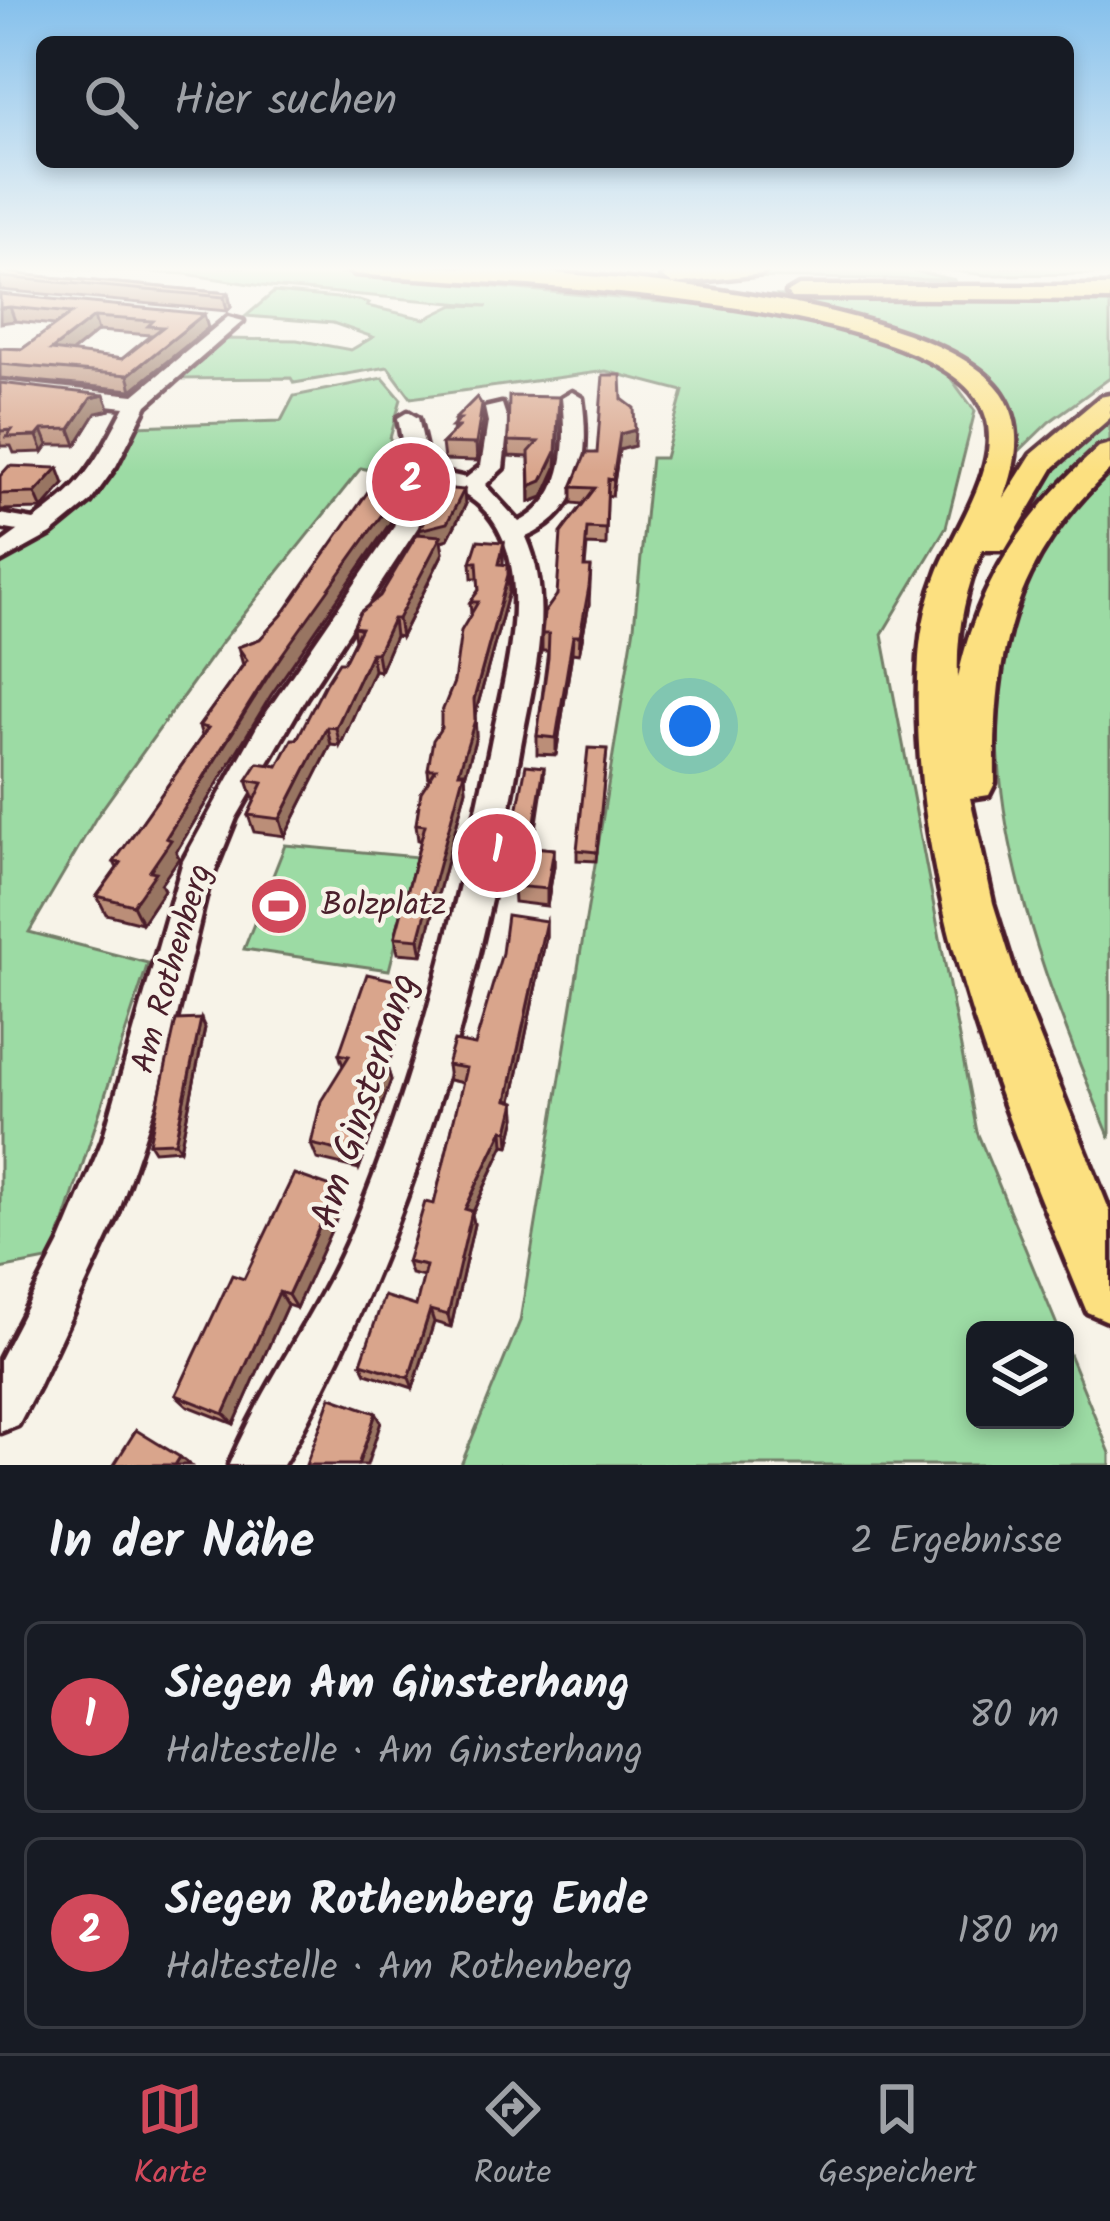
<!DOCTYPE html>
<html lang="de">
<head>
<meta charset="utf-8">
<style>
  :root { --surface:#171b24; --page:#20242c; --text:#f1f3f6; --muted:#9ea1a6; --line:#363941; --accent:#d1495b }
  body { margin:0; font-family:Kalam,sans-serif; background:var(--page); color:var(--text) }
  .controls { position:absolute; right:36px; bottom:36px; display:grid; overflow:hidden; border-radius:18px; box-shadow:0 6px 18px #0003 }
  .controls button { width:108px; height:108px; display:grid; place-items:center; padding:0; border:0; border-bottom:3px solid var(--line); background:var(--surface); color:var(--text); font:60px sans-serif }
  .you { position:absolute; left:690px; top:726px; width:42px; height:42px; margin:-30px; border:9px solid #fff; border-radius:50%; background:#1a73e8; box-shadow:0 0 0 18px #1a73e833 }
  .badge { display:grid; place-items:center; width:78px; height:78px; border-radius:50%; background:var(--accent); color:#fff; font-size:39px; font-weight:700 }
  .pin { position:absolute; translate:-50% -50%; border:6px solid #fff; box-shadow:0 3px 12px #0006 }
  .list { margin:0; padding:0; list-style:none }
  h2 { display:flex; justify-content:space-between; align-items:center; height:156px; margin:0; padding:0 48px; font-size:51px }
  h2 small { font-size:39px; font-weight:400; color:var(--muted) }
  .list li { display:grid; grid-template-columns:78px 1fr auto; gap:36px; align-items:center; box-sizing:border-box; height:192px; margin:0 24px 24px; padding:0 24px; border:3px solid var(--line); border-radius:18px }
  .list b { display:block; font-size:45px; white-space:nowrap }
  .list p { margin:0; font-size:39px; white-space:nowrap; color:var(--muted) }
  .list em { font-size:39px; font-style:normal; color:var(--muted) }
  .icon { flex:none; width:66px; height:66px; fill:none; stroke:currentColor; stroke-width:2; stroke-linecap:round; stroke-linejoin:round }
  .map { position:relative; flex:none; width:1110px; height:1465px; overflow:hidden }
  .search { position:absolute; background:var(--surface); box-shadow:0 6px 18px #0003; left:36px; right:36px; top:36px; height:132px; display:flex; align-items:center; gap:30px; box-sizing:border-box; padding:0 42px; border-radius:18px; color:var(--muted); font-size:45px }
  .sheet { height:588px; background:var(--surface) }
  nav { display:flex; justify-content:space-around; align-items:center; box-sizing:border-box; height:168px; border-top:3px solid var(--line); background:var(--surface); font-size:33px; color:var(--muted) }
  nav a { display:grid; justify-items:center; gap:6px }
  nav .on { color:var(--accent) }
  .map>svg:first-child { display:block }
  .green { fill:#9cdba4; stroke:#737d68; stroke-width:3 }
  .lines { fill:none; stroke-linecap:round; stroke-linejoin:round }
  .minor-casing { stroke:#4a1f2b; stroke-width:9 }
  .highway-casing { stroke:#4a1f2b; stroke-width:9 }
  .minor { fill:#f7f3e8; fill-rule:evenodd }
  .highway { fill:#fce080; fill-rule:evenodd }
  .wall { fill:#bb8e78; stroke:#4a1f2b; stroke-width:3; fill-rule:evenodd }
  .shaded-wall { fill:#987462; stroke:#4a1f2b; stroke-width:3 }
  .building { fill:#d9a58c; stroke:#4a1f2b; stroke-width:3; fill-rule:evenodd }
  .labels { text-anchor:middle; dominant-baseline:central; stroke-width:9; stroke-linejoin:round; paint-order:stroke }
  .poi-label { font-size:33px; fill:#4a1f2b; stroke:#f7f3e8; text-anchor:start }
  .street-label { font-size:33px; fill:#4a1f2b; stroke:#f7f3e8 }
  .near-street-label { font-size:39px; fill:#4a1f2b; stroke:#f7f3e8 }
</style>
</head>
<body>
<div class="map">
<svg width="1110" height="1465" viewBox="0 0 1110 1465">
  <rect width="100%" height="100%" fill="#f7f3e8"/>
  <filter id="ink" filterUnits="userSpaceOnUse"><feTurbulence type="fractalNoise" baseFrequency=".00833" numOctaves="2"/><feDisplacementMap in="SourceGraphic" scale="24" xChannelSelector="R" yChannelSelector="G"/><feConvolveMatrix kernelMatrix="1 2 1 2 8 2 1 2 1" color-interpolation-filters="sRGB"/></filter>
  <g filter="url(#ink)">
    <g class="green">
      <path d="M 24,267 L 272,267 L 761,311 L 872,339 L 944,369 L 975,411 L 946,527 L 882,634 L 977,1132 L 1059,1330 L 975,1330 L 975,1420 L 1065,1420 L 1065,1344 L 1110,1453 L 1110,1465 L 461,1465 L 520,1321 L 634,627 L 651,458 L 665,458 L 683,391 L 606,371 L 411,398 L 388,367 L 294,383 L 291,378 L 172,379 L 220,339 L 297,340 L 351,350 L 373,337 L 333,323 L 246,316 L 274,292 L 359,300 L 369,303 L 367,306 L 425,319 L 454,305 L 488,306 L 269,287 L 186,274 Z"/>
      <path d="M 781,267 L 895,267 L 956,280 L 723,277 Z"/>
      <path d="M 924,267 L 1110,267 L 1110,274 L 985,275 Z"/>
      <path d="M 683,295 L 1110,299 L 1110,378 L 1049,422 L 1014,456 L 1006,418 L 908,338 Z"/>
      <path d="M 383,378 L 401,399 L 390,438 L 396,476 L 361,468 L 222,642 L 97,816 L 29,932 L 148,963 L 52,1259 L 0,1269 L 0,563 L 79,510 L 134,426 L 281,421 L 294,396 Z"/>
      <path d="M 1110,414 L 1110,441 L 1036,505 L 1011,538 L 1046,476 Z"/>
      <path d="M 1110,471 L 1110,1138 C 1024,932 908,646 1110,471 Z"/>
      <path d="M 285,845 L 418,857 L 389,970 L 244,949 Z"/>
    </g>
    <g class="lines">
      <g class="minor-casing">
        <g id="minor">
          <path d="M 228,317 L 243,321 L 147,405 L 116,466 L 90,502 L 51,534 L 0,562 L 0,544 L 18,531 L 0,528 L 0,514 L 34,520 C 86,484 96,461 125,407 L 0,393 L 0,381 L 134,395 Z"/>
          <path d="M 572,392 L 582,398 C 590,454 584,512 526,537 C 556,604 532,683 520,751 C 475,1009 415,1225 289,1455 L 283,1465 L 229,1465 C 263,1384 318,1312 352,1231 C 417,1076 456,912 490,748 C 501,693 519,634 513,577 C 507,528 481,490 430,484 L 418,527 L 306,697 L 236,818 L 207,890 L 157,1099 L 116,1219 L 38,1387 L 18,1425 L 0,1432 L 0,1359 L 61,1241 L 103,1140 L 183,861 L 258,725 L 394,527 L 408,472 L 398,418 L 408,412 L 418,418 L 430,470 L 466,478 L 481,466 L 488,422 L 485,408 L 502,404 L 508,422 L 503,468 L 485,485 L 519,522 C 566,499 567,444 562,398 Z"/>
        </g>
      </g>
      <g class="highway-casing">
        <g id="highway">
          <path d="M 344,267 C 474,262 928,284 1002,393 C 1024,426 1017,463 1004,498 L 1031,455 L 1100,397 L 1110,395 L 1110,418 L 1054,467 L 1005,550 L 982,550 C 965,591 956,634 958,678 C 978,581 1027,512 1099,447 L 1110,444 L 1110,470 C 1012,563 993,651 995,783 L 989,795 L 970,798 L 993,903 L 1018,983 L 1110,1212 L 1110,1322 L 1087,1312 C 1003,1109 905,882 919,657 C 921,627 928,597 939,569 C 958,522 1013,449 977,399 C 903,294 485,284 355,274 Z"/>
          <path d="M 704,267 L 772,267 L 761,274 L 673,284 L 662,277 L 673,270 Z"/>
          <path d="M 799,286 L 1110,286 L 1110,300 L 791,298 L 787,293 Z"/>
        </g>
      </g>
      <use href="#minor" class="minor"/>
      <use href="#highway" class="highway"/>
    </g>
    <g class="wall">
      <path d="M 0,270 L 27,275 L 228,293 L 231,307 L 227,311 L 0,290 Z"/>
      <path d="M 0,294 L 208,328 L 132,390 L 0,378 L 0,348 L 22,349 L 56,325 L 15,321 ZM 98,331 L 151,335 L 122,359 L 71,353 Z"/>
      <path d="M 0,383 L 110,410 L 96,413 L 76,445 L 48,445 L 43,452 L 14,453 L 11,446 L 0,446 Z"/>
      <path d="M 622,399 L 634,446 L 619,450 L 612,496 L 607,496 L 606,546 L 587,545 L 585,567 L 589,604 L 579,654 L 572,653 L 556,755 L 537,754 L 537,736 L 548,651 L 542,651 L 542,634 L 557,595 L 583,504 L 572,503 L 572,487 L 597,453 Z"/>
      <path d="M 482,405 L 483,422 L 477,461 L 444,460 L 442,443 L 453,432 L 455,419 Z"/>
      <path d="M 559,412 L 556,468 L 543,497 L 530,502 L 529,457 L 509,456 L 508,441 Z"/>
      <path d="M 397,472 L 399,490 L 390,523 L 271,695 L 176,852 L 179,858 L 161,884 L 164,890 L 142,923 L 106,914 L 97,896 L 117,868 L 114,862 L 202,736 L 199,726 L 243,665 L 238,647 L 260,639 L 282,615 Z"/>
      <path d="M 0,476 L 64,484 L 42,509 L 0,510 Z"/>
      <path d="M 465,506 L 448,539 L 441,541 L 443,553 L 401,637 L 395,636 L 380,671 L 374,670 L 340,746 L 331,745 L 285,836 L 254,832 L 248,815 L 256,798 L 253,798 L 247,780 L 278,766 L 297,739 L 344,662 L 355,640 L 353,627 L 380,596 L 420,534 Z"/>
      <path d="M 504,542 L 503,564 L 508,565 L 509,591 L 475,715 L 476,736 L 465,776 L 466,789 L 422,955 L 398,953 L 395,937 L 421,840 L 418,840 L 416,824 L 429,780 L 428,769 L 454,682 L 471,614 L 470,602 L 479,590 L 478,578 L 472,578 L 471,562 Z"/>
      <path d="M 607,749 L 596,861 L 577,860 L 577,850 Z"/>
      <path d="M 544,767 L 533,847 L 554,849 L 554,866 L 547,906 L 514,902 L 513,886 L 521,848 L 513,847 L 512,838 Z"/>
      <path d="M 546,921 L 546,937 L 512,1101 L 515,1102 L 516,1117 L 509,1146 L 504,1145 L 472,1214 L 474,1224 L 451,1327 L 434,1322 L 413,1388 L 366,1373 L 361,1363 L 416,1306 L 424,1277 L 411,1274 L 407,1262 L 434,1204 L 463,1083 L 449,1080 L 447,1065 L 475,1045 Z"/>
      <path d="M 411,1001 L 387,1067 L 391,1080 L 359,1169 L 317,1159 L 311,1144 L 343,1066 L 339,1054 Z"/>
      <path d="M 205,1028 L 180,1149 L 154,1151 L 149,1143 Z"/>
      <path d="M 343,1204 L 296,1308 L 287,1305 L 234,1424 L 188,1406 L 176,1395 L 244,1279 Z"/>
    </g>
    <g class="shaded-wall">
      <path d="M 228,293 L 231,307 L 227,311 L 224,297 Z"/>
      <path d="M 10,307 L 15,321 L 0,323 L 0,308 Z"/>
      <path d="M 204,314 L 208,328 L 132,390 L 128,375 Z"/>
      <path d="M 94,317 L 98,331 L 56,365 L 51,350 Z"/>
      <path d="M 104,395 L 110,410 L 96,413 L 76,445 L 70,429 L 91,398 Z"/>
      <path d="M 482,405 L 483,422 L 477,461 L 476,444 Z"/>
      <path d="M 559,412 L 556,468 L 543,497 L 530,502 L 530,486 Z"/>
      <path d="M 42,430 L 48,445 L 43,452 L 37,436 Z"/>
      <path d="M 635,430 L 634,446 L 619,450 L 612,496 L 620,434 Z"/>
      <path d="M 58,468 L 64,484 L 42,509 L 35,493 Z"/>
      <path d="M 397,472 L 399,490 L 390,523 L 271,695 L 176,852 L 179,858 L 161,884 L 164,890 L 142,923 L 133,905 L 166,838 Z"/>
      <path d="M 464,490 L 465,506 L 448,539 L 441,541 L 443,553 L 401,637 L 398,619 L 421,546 L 419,530 Z"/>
      <path d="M 591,567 L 589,604 L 579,654 L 580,636 Z"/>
      <path d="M 508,575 L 509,591 L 475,715 L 476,736 L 465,776 L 466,789 L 422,955 L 419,939 L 459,772 L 474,699 Z"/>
      <path d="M 393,619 L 395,636 L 380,671 L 377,653 Z"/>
      <path d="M 573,636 L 572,653 L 556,755 L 556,738 Z"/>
      <path d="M 371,653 L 374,670 L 340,746 L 336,728 Z"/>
      <path d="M 327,727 L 331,745 L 285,836 L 280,819 Z"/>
      <path d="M 544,767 L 544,776 L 533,849 L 532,839 Z"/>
      <path d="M 554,849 L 554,866 L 547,906 L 547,889 Z"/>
      <path d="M 546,921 L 546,937 L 509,1115 L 507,1100 Z"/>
      <path d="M 407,983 L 411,1001 L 387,1067 L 391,1080 L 359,1169 L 354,1154 L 379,1062 Z"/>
      <path d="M 201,1019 L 205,1028 L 180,1149 L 175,1142 Z"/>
      <path d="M 515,1102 L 516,1117 L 509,1146 L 508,1131 Z"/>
      <path d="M 503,1130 L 504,1145 L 472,1214 L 474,1224 L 451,1327 L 448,1315 L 465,1209 Z"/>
      <path d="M 337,1189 L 343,1204 L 296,1308 L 288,1295 Z"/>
      <path d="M 279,1292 L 287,1305 L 234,1424 L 224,1414 Z"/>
      <path d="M 430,1310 L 434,1322 L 413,1388 L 409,1378 Z"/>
      <path d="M 376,1413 L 381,1422 L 367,1465 L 358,1465 Z"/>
      <path d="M 180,1457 L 190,1465 L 175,1465 Z"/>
    </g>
    <g class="building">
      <path d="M 0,270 L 27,275 L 228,293 L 224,297 L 0,277 Z"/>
      <path d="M 0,294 L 204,314 L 128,375 L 0,364 L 0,348 L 22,349 L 72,313 L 10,307 L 0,308 ZM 94,317 L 153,321 L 148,326 L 163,327 L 122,359 L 51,350 Z"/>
      <path d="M 603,375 L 621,375 L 622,399 L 634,408 L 635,430 L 620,434 L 613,480 L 608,479 L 606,529 L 587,528 L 584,567 L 591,567 L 589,587 L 580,636 L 573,636 L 556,738 L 537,736 L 548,658 L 549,634 L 542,634 L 544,613 L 557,595 L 561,533 L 595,488 L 572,487 L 586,453 L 597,453 Z"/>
      <path d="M 0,383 L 104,395 L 91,398 L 70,429 L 42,430 L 37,436 L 7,437 L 12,430 L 0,431 Z"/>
      <path d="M 509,396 L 559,397 L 556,452 L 542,481 L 530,486 L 529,452 L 538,442 L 508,441 Z"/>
      <path d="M 477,397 L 482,405 L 476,444 L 442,443 L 458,427 L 452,427 L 460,419 L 455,419 Z"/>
      <path d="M 9,466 L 58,468 L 35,493 L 0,494 L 0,476 Z"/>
      <path d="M 383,470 L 397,472 L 388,506 L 266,677 L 166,838 L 171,840 L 150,871 L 156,872 L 133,905 L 97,896 L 121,863 L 114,862 L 208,728 L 199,726 L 247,660 L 238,647 L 260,639 L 282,615 Z"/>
      <path d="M 440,488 L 464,490 L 447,523 L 419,530 Z"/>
      <path d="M 417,534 L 441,536 L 398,619 L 393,619 L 377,653 L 371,653 L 336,728 L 327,727 L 280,819 L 248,815 L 263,783 L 247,780 L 258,763 L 278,766 L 292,739 L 297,739 L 325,684 L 339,662 L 344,662 L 361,628 L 353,627 L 360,612 L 380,596 Z"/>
      <path d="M 478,540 L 504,542 L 499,564 L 508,565 L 508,575 L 474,699 L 475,720 L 459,772 L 464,772 L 419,939 L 395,937 L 425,825 L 416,824 L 421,792 L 436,769 L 428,769 L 433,740 L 441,728 L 441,714 L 454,682 L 461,631 L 478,602 L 470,602 L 479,590 L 477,562 L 471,562 Z"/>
      <path d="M 588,748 L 607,749 L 597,852 L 577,850 Z"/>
      <path d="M 526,765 L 544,767 L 532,839 L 512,838 Z"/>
      <path d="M 521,846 L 554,849 L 547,889 L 513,886 Z"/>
      <path d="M 507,915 L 546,921 L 507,1100 L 515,1102 L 508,1131 L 503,1130 L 465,1209 L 472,1211 L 448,1315 L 430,1310 L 409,1378 L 361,1363 L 384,1296 L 416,1306 L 426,1266 L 407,1262 L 425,1202 L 434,1204 L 466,1068 L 447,1065 L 454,1041 L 475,1045 L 502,953 Z"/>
      <path d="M 367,974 L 407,983 L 379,1062 L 387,1064 L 354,1154 L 311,1144 L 321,1101 L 349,1056 L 339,1054 Z"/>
      <path d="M 201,1019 L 175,1142 L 149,1143 L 176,1020 Z"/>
      <path d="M 294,1174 L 337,1189 L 288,1295 L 279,1292 L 224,1414 L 176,1395 L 232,1275 L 244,1279 Z"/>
      <path d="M 331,1397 L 376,1413 L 358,1465 L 306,1465 Z"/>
      <path d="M 136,1430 L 180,1457 L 175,1465 L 114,1465 Z"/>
    </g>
  </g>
  <linearGradient id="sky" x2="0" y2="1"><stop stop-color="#85c0ec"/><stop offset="0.57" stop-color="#fbfaf5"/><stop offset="1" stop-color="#fbfaf5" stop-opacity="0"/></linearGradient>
  <rect width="1110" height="472" fill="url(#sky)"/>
  <defs>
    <g id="stadium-disc" transform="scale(3)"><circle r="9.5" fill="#d1495b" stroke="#f7f3e8"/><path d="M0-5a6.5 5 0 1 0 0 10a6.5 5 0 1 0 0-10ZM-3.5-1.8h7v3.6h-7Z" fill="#fff"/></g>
  </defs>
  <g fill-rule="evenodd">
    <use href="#stadium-disc" x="279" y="906"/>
  </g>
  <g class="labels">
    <g class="poi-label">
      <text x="321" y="906">Bolzplatz</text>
    </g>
    <g class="street-label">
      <text transform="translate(173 969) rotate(-74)">Am Rothenberg</text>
    </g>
    <g class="near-street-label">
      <text transform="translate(366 1101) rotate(-72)">Am Ginsterhang</text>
    </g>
  </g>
</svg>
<div class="controls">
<button><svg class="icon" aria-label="layers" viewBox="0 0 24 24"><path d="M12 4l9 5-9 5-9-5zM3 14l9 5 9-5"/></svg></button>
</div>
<div class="you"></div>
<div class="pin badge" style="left:497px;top:853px">1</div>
<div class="pin badge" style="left:411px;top:482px">2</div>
<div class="search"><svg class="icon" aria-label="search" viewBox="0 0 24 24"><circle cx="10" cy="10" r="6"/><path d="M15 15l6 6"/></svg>Hier suchen</div>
</div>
<section class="sheet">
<h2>In der Nähe<small>2 Ergebnisse</small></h2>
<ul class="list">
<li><span class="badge">1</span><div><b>Siegen Am Ginsterhang</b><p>Haltestelle · Am Ginsterhang</p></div><em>80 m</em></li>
<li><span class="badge">2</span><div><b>Siegen Rothenberg Ende</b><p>Haltestelle · Am Rothenberg</p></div><em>180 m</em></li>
</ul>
</section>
<nav>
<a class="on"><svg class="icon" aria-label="map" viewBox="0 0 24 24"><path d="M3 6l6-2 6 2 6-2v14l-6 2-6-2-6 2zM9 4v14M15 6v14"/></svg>Karte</a>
<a><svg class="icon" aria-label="directions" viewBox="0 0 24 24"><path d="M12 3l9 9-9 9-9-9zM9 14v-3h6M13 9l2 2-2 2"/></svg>Route</a>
<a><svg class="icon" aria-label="saved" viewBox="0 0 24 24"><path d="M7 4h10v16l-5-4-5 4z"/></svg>Gespeichert</a>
</nav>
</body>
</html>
